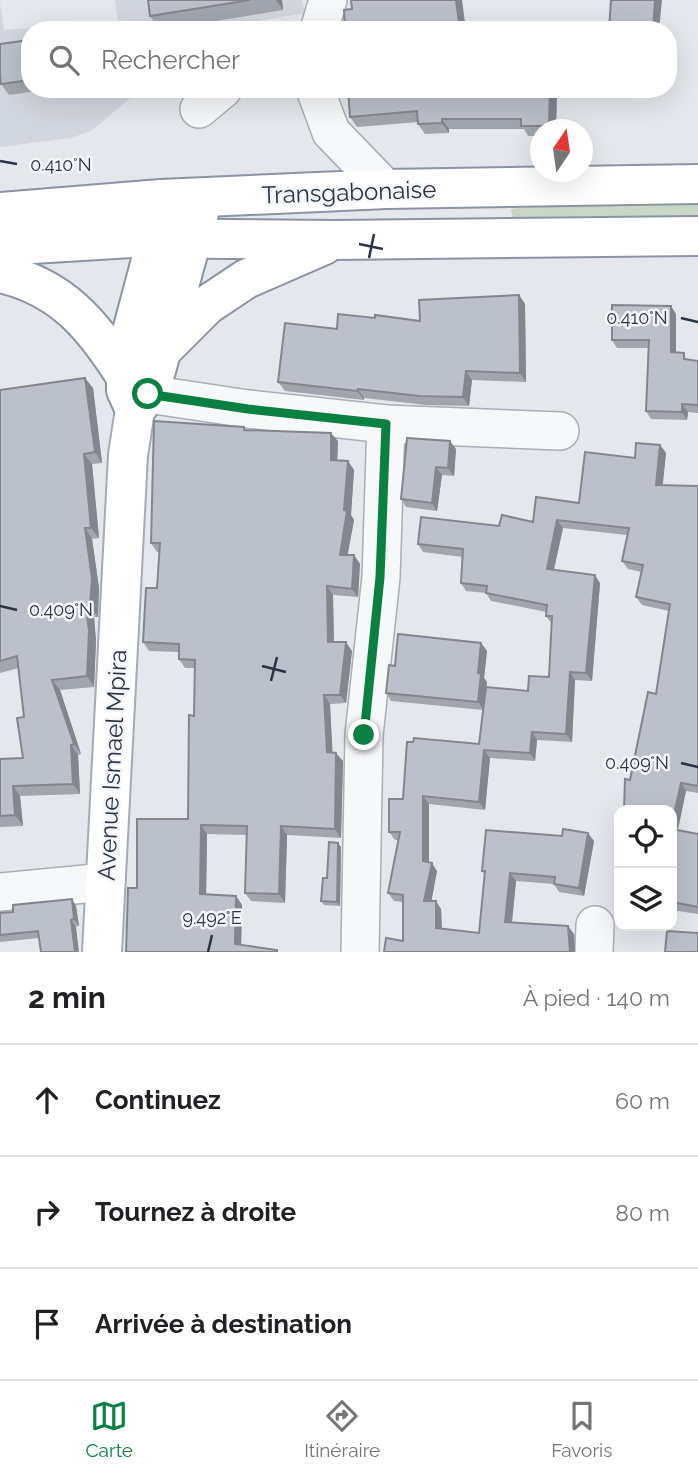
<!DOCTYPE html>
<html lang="fr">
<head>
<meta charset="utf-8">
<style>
  :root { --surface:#fff; --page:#f6f6f6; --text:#202124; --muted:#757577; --line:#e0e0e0; --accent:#0b8043 }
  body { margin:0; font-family:Raleway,sans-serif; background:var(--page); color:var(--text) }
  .controls { position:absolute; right:21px; bottom:21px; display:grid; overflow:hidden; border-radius:14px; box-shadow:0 7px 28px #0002 }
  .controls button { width:63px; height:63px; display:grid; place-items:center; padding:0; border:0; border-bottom:2px solid var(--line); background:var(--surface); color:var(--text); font:35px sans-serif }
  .compass { position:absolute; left:530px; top:119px; width:63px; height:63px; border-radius:50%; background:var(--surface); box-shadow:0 7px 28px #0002; rotate:13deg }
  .stop { position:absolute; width:21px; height:21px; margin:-16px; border:5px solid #0b8043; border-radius:50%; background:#fff }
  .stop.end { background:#0b8043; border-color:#fff; box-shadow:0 2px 7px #0008 }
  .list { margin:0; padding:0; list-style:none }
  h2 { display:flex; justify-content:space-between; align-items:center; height:91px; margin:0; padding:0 28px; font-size:30px }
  h2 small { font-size:23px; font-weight:400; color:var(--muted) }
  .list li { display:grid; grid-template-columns:46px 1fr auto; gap:21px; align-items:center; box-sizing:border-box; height:112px; padding:0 28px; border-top:2px solid var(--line) }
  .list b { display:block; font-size:26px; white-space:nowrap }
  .list em { font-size:23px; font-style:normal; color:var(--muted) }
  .icon { flex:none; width:38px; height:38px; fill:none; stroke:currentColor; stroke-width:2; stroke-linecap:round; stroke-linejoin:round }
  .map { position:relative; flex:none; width:698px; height:952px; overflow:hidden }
  .search { position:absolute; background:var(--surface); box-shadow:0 7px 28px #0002; left:21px; right:21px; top:21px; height:77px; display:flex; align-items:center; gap:18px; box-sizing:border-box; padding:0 24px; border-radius:28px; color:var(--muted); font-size:26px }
  .sheet { height:427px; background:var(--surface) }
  nav { display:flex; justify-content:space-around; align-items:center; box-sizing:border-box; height:98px; border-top:2px solid var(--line); background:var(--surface); font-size:19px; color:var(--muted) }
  nav a { display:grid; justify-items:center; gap:4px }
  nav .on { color:var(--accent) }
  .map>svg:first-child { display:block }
  .built { fill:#d2d6de }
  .green { fill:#c9d6c5 }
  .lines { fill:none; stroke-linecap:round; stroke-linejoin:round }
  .minor-casing { stroke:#a9aeb7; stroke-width:40 }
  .major-casing { stroke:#a3abb8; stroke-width:42 }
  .highway-casing { stroke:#8b94a3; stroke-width:42 }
  .minor { stroke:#f7f8fa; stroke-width:37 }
  .major { stroke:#fff; stroke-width:38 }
  .highway { stroke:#fff; stroke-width:38 }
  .wall { fill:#a1a5ae }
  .shaded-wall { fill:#83868d }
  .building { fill:#bbc0ca; stroke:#83868d; stroke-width:2 }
  .route { stroke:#0b8043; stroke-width:9 }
  .ticks { fill:none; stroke:#2b3445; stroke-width:2.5 }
  .labels { text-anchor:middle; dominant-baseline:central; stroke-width:5; stroke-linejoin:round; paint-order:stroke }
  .street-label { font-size:24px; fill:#2b3445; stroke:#f4f6f9 }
  .ticks-label { font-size:18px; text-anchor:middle; fill:#2b3445; stroke:#f4f6f9; stroke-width:5; stroke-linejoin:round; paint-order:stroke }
</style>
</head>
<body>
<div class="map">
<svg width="698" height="952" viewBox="0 0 698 952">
  <rect width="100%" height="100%" fill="#e4e7ec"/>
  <path class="built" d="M 115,0 L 302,0 L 305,13 L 202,30 L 30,30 L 30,89 L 141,89 L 91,131 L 71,138 L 0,147 L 0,3 L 4,30 L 118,22 Z"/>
  <path class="green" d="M 552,205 L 698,205 L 698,219 L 513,219 L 511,209 Z"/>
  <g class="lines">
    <g class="minor-casing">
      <g id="minor">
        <path d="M 319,30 L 328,0"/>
        <path d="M 315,89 L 331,132 L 386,189"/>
        <path d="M 199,109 L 223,89"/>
        <path d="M 148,394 L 248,409 L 386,424 L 560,431"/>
        <path d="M 0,892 L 106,882"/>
        <path d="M 360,952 L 364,735 L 381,577 L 386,424"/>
        <path d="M 594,952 L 595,925"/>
      </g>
    </g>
    <g class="major-casing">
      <path id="major" d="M 102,952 L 128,455 L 135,410"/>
    </g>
    <g class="highway-casing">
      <g id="highway">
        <path d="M 0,212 L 161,199 L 386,189 L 698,184"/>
        <path d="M 159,215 L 157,238 L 129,343 L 126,367 L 126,390 L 135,410 L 148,394 L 155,374 L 199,213"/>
        <path d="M 0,246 L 131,238 L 336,240 L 698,236"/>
        <path d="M 0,273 C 62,287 93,325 126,377"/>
        <path d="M 162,350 L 207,305 L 246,279 L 324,245"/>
      </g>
    </g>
    <use href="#minor" class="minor"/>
    <use href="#major" class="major"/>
    <use href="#highway" class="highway"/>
  </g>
  <g class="wall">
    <path d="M 148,0 L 282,0 L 283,10 L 160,30 L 150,16 Z"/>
    <path d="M 30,40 L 30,89 L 52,89 L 9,95 L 1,84 Z"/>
    <path d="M 348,89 L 557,89 L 556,130 L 541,130 L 541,136 L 528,136 L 524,129 L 449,129 L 449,133 L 425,134 L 418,124 L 418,122 L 357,127 L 350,117 Z"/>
    <path d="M 519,295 L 525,304 L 526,382 L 472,380 L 469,406 L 426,405 L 364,398 L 364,400 L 285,391 L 278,382 L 337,329 L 375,318 L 420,321 Z"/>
    <path d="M 676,314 L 676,352 L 689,360 L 698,361 L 698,413 L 688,412 L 687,420 L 651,419 L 646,411 L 648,348 L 617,348 L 612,340 Z"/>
    <path d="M 93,388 L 102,463 L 92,464 L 99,538 L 92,539 L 99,588 L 98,617 L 94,617 L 96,641 L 94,687 L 60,690 L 81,754 L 78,755 L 80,794 L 20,796 L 23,826 L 0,827 L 0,759 L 23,758 L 24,717 L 19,668 L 0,673 L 0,390 Z"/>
    <path d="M 244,427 L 246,430 L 338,441 L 337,460 L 348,461 L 354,470 L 351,515 L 354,520 L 347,555 L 354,555 L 360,564 L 358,597 L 333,595 L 334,642 L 352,651 L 346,703 L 330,704 L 332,753 L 343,761 L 341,838 L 287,835 L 285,903 L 251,901 L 245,893 L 247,835 L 207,834 L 206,894 L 236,896 L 242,905 L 241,945 L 277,950 L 278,952 L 126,952 L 137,888 L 188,819 L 194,716 L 195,668 L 185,668 L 179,659 L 179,652 L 149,651 L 143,642 L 157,588 L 159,552 L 157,552 L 151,543 Z"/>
    <path d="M 660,445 L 666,453 L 662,485 L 698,486 L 698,793 L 686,791 L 678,830 L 698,834 L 698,914 L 672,910 L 672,810 L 630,780 L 656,694 L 669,611 L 642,605 L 636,597 L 642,572 L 628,569 L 622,561 L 627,535 L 563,528 L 554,570 L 600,583 L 592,681 L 575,680 L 572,742 L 537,740 L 535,761 L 490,758 L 485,810 L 429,804 L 429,862 L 437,871 L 431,901 L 441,909 L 442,929 L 479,933 L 485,875 L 482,871 L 594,841 L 584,896 L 559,892 L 554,884 L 516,881 L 512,923 L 574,934 L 575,952 L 384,952 L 403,941 L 403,902 L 394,901 L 388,893 L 398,840 L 395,840 L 389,832 L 403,799 L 479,744 L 483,710 L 391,701 L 386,693 L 395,666 L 481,643 L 487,651 L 484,678 L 487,682 L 486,687 L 528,691 L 549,677 L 552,624 L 546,616 L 547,612 L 491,601 L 486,593 L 466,591 L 461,583 L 463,557 L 423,552 L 418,544 L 499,526 L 533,522 L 579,503 L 635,458 Z"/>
    <path d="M 456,449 L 454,476 L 442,475 L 437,511 L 406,507 L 401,499 Z"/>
    <path d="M 341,847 L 340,906 L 324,905 L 321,901 L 327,878 Z"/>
    <path d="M 76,906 L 79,926 L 39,938 L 0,942 L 0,913 Z"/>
  </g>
  <g class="shaded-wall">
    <path d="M 276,0 L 282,0 L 283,10 Z"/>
    <path d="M 456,0 L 462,0 L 466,30 L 460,30 Z"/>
    <path d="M 655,0 L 662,0 L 659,30 L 653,30 Z"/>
    <path d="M 550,89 L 557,89 L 556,130 L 552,130 L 549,126 Z"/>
    <path d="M 442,119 L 449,129 L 449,133 L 442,123 Z"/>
    <path d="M 519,295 L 525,304 L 526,382 L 520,373 Z"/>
    <path d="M 671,306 L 676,314 L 676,360 L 671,352 Z"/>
    <path d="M 466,371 L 472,380 L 469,406 L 463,397 Z"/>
    <path d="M 85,378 L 93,388 L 102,463 L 95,452 Z"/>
    <path d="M 358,389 L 364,398 L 364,400 L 357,391 Z"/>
    <path d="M 682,404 L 688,412 L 687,420 L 682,412 Z"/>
    <path d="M 331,433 L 338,441 L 337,468 L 331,460 Z"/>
    <path d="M 450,441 L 456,449 L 454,476 L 448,468 Z"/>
    <path d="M 660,445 L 666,453 L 662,493 L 656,485 Z"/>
    <path d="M 84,454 L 92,464 L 99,538 L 91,528 Z"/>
    <path d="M 348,461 L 354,470 L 351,515 L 354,520 L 346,564 L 340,555 Z"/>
    <path d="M 436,467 L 442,475 L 437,511 L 432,503 Z"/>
    <path d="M 557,520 L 563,528 L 552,577 L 547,569 Z"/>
    <path d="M 85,528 L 92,539 L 99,588 L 98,617 L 90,606 Z"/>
    <path d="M 354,555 L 360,564 L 358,597 L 352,589 Z"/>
    <path d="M 595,575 L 600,583 L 592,681 L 586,673 Z"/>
    <path d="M 327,586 L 333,595 L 334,651 L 328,642 Z"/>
    <path d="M 86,607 L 94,617 L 96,641 L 94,687 L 87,676 Z"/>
    <path d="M 346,642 L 352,651 L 346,703 L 340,695 Z"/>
    <path d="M 481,643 L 487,651 L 484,678 L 487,682 L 484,710 L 478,702 L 478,673 Z"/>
    <path d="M 570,672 L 575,680 L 572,742 L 566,734 Z"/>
    <path d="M 52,680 L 60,690 L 81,754 L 74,744 Z"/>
    <path d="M 324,695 L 330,704 L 333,761 L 327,752 Z"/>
    <path d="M 532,732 L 537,740 L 535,761 L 530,753 Z"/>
    <path d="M 71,745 L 78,755 L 80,794 L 73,784 Z"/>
    <path d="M 484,750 L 490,758 L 485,810 L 479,802 Z"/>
    <path d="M 336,753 L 343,761 L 341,838 L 335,829 Z"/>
    <path d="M 681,783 L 686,791 L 676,837 L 672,831 L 672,823 Z"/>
    <path d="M 13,786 L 20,796 L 23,826 L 15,815 Z"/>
    <path d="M 423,796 L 429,804 L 429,869 L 423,861 Z"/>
    <path d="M 201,825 L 207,834 L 206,903 L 200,894 Z"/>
    <path d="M 281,826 L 287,835 L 285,903 L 279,894 Z"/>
    <path d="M 588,833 L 594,841 L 584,896 L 579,888 Z"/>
    <path d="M 338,843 L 341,847 L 340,906 L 337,902 Z"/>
    <path d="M 432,863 L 437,871 L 430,909 L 424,901 Z"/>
    <path d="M 510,873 L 516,881 L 511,930 L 505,922 Z"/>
    <path d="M 236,896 L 242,905 L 241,952 L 235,944 Z"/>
    <path d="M 72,899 L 76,906 L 79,926 L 74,919 Z"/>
    <path d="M 436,901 L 441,909 L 442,936 L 436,928 Z"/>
    <path d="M 71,920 L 76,927 L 79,952 L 75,952 Z"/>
    <path d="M 568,926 L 574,934 L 575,952 L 570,952 Z"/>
  </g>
  <g class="building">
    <path d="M 148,0 L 250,0 L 150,16 Z"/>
    <path d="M 351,0 L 456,0 L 460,30 L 345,30 L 344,10 L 352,9 Z"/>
    <path d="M 611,0 L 655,0 L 653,30 L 609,30 Z"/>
    <path d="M 119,27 L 119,30 L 100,30 Z"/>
    <path d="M 30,40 L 30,80 L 1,84 L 0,74 L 0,44 Z"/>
    <path d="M 348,89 L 550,89 L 549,126 L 521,126 L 521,119 L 442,119 L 442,123 L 418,124 L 417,111 L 350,117 Z"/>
    <path d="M 519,295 L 520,373 L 466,371 L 463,397 L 419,396 L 358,389 L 357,391 L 278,382 L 285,323 L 337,329 L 338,314 L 375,318 L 375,315 L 420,321 L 419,300 Z"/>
    <path d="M 612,305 L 671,306 L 671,352 L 684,353 L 684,359 L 698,361 L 698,405 L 682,404 L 682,412 L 646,411 L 649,340 L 612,340 Z"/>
    <path d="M 85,378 L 95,452 L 84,454 L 91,528 L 85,528 L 92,578 L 90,606 L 86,607 L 89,631 L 87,676 L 52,680 L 74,744 L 71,745 L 73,784 L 13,786 L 15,815 L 0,816 L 0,759 L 23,758 L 17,718 L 24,717 L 17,656 L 0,661 L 0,390 Z"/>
    <path d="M 154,421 L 244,427 L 244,430 L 331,433 L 331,460 L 348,461 L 344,510 L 347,511 L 340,555 L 354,555 L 352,589 L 327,586 L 328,642 L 346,642 L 340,695 L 324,695 L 327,752 L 336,753 L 335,829 L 281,826 L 279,894 L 245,893 L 247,826 L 201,825 L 200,894 L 236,896 L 235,944 L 277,950 L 277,952 L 126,952 L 128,888 L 137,888 L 137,819 L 188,819 L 189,715 L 194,716 L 195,660 L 179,659 L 179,644 L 143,642 L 146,588 L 157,588 L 160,543 L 151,543 Z"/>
    <path d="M 407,438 L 450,441 L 448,468 L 436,467 L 432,503 L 401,499 Z"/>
    <path d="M 636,443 L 660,445 L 656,485 L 698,486 L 698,786 L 681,783 L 672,823 L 672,810 L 624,810 L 625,779 L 630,780 L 648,692 L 656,694 L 670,604 L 636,597 L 643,565 L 622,561 L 629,528 L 557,520 L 547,569 L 595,575 L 586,673 L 570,672 L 566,734 L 532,732 L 530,753 L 484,750 L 479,802 L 423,796 L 423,861 L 432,863 L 424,901 L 436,901 L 436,928 L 479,933 L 485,871 L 482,871 L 486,830 L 562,836 L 563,829 L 588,833 L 579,888 L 554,884 L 555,877 L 510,873 L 505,922 L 568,926 L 570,952 L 384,952 L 386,938 L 403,941 L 403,895 L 388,893 L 400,832 L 389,832 L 389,799 L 403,799 L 407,742 L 413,742 L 414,738 L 479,744 L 486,687 L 528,691 L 529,676 L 549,677 L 552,616 L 546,616 L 547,605 L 486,593 L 487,586 L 461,583 L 463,549 L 418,544 L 421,517 L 499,526 L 502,515 L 533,522 L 536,497 L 579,503 L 585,452 L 635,458 Z"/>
    <path d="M 398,634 L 481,643 L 478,673 L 481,674 L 478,702 L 386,693 L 389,665 L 395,666 Z"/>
    <path d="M 672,829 L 698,834 L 698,907 L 672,902 Z"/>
    <path d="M 329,842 L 338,843 L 337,902 L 321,901 L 323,878 L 327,878 Z"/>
    <path d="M 72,899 L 74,919 L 71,920 L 75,952 L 41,952 L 38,931 L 0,935 L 0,913 L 13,912 L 13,905 Z"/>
    <path d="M 667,931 L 698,933 L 698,952 L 665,952 Z"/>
  </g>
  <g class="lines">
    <path class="route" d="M 148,394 L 248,409 L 386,424 L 380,577 L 364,735"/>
  </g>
  <path class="ticks" d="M 0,161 L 17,164M 359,244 L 383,249M 369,258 L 374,234M 681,318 L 698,322M 0,606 L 17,610M 262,666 L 286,672M 271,681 L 277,657M 681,763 L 698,767M 208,952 L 212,935"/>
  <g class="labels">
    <g class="street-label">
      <text transform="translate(349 192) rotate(-2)">Transgabonaise</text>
      <text transform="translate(112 765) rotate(-87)">Avenue Ismael Mpira</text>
    </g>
  </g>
  <g class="ticks-label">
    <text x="61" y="171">0.410°N</text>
    <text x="637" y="324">0.410°N</text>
    <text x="61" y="616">0.409°N</text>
    <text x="637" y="769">0.409°N</text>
    <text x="212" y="924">9.492°E</text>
  </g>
</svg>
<div class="controls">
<button><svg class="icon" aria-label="locate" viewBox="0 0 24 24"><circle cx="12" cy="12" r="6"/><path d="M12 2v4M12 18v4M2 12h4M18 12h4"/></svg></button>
<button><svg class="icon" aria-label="layers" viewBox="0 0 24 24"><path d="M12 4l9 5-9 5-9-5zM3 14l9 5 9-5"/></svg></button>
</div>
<svg class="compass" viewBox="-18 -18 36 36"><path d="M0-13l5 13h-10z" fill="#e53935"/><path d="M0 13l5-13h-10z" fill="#757577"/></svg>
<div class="stop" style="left:148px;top:394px"></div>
<div class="stop end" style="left:364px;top:735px"></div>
<div class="search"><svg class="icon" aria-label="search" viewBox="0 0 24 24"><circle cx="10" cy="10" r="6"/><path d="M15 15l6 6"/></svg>Rechercher</div>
</div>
<section class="sheet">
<h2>2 min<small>À pied · 140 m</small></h2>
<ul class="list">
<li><svg class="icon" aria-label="ahead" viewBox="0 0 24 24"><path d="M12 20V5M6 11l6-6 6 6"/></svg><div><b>Continuez</b></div><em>60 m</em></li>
<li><svg class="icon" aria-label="right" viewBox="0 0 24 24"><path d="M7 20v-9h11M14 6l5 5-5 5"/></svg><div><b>Tournez à droite</b></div><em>80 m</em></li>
<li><svg class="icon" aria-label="arrive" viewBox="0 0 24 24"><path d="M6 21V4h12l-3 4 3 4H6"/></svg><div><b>Arrivée à destination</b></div></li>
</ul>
</section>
<nav>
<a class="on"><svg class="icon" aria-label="map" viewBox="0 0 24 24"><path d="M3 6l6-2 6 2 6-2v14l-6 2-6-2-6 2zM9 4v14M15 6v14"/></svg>Carte</a>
<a><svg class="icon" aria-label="directions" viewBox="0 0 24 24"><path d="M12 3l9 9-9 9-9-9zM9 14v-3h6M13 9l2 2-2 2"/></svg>Itinéraire</a>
<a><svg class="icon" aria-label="saved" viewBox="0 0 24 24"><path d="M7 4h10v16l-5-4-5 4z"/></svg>Favoris</a>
</nav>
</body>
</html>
